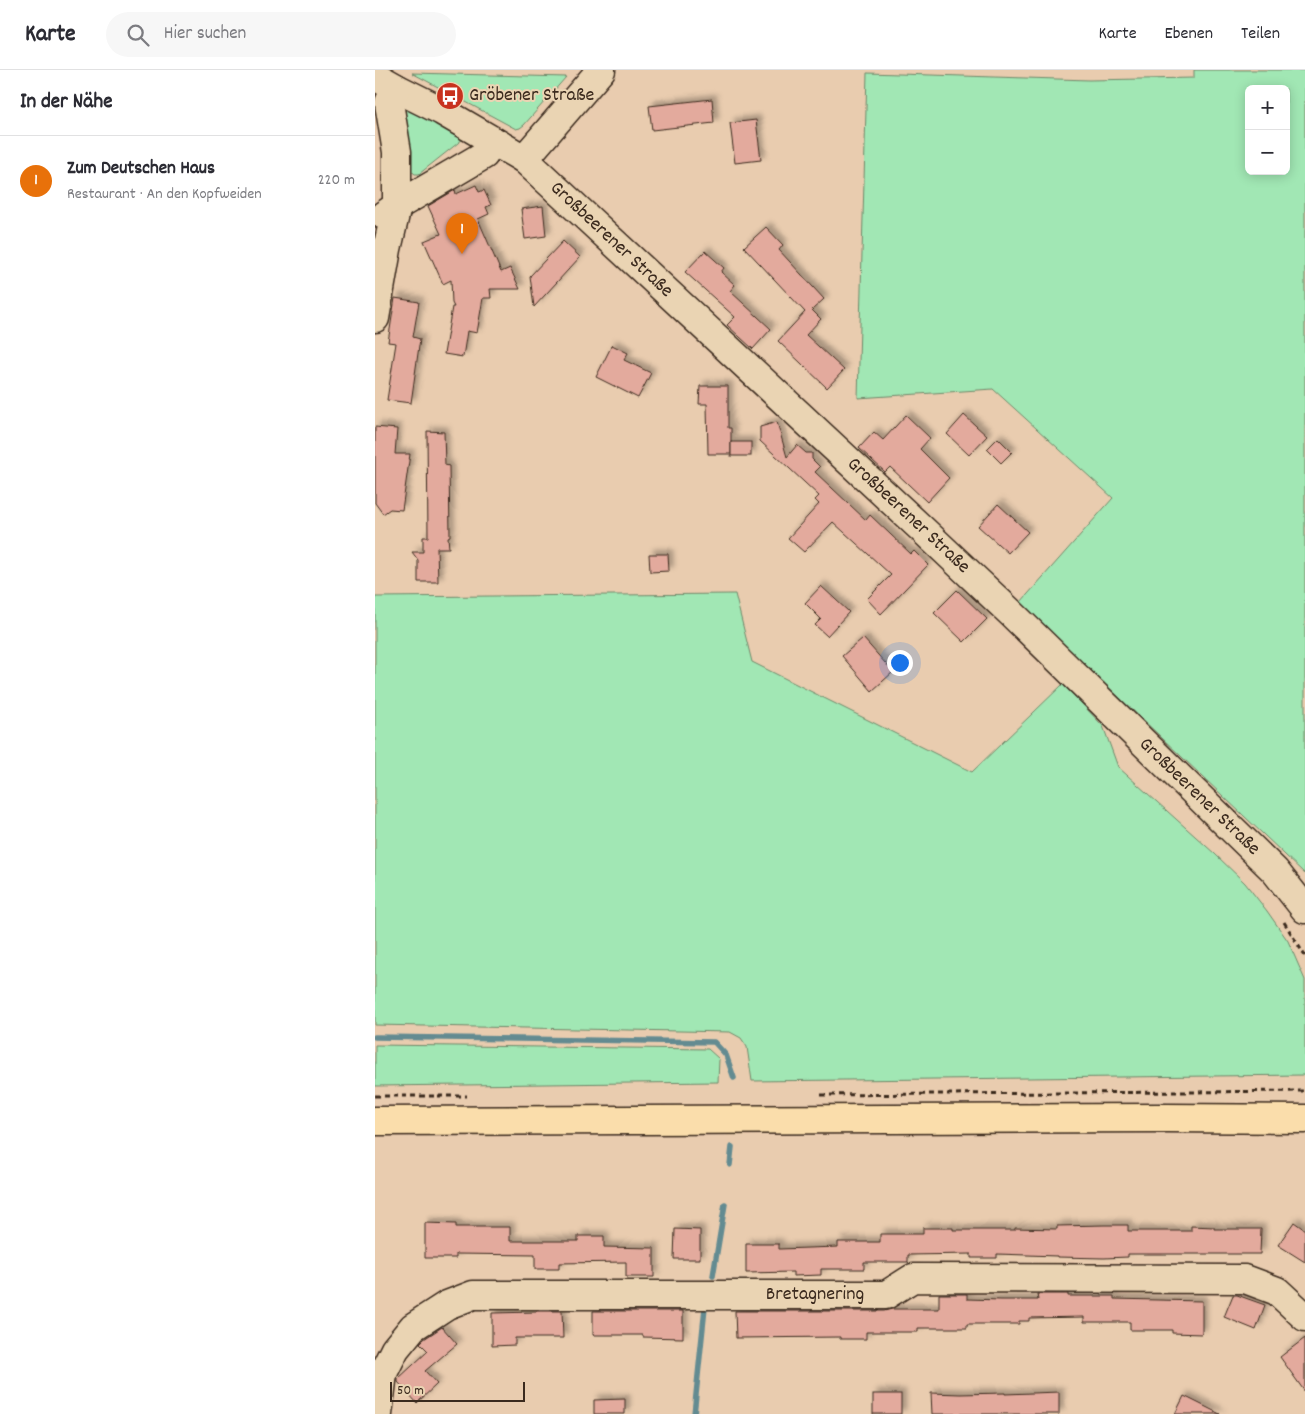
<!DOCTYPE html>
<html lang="de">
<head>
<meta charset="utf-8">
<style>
  :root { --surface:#fff; --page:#f7f7f7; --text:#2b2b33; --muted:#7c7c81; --line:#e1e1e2; --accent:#c8321e }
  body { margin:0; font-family:Dekko,sans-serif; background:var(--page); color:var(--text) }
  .controls { position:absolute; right:15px; top:15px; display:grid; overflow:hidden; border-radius:8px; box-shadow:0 2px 12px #0003 }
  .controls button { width:45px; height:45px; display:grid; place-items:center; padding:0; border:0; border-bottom:1px solid var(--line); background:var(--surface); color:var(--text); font:25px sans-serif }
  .scale { position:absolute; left:15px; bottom:12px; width:135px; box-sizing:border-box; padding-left:5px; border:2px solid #3b2a1e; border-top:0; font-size:14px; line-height:18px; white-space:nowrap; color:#3b2a1e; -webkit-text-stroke:4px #ead4b3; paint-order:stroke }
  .you { position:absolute; left:524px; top:592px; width:18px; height:18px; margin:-12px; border:4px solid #fff; border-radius:50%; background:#1a73e8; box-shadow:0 0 0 8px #1a73e833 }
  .badge { display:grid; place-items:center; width:32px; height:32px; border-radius:50%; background:var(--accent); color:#fff; font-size:16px; font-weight:700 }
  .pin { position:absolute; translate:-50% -41px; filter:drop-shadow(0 1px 2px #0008) }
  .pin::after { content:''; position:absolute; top:26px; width:18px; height:15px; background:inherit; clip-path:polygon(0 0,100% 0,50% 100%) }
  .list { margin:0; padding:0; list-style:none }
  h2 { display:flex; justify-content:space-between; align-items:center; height:65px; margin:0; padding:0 20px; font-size:21px }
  h2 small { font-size:16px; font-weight:400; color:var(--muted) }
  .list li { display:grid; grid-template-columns:32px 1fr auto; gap:15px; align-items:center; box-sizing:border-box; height:90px; padding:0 20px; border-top:1px solid var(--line) }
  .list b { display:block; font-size:19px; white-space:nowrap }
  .list p { margin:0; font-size:16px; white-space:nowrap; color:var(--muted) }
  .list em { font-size:16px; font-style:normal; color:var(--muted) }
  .icon { flex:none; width:28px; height:28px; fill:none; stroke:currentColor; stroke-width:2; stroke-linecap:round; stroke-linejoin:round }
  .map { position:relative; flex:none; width:930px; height:1344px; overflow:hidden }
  header { display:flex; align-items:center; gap:30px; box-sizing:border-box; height:70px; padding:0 25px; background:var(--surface); border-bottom:1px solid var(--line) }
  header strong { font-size:24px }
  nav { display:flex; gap:28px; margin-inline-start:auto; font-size:18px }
  .search { width:350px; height:45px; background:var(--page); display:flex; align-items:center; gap:12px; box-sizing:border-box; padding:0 18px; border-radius:28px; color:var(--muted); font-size:19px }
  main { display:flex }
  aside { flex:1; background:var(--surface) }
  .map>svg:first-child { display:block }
  .green { fill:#a1e7b4; stroke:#6e8869; fill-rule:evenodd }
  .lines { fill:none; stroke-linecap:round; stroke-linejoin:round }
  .stream { stroke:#638b91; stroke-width:5.5 }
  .building { fill:#e3aa9d; stroke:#3b2a1e; filter:url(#shadow) }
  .minor-casing { stroke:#3b2a1e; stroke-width:31 }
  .major-casing { stroke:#3b2a1e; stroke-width:31 }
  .path { stroke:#3b2a1e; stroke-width:3; stroke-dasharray:5 4; stroke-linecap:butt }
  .minor { stroke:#ead4b3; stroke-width:28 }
  .major { stroke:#faddab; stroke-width:28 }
  .labels { text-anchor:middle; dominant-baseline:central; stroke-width:4; stroke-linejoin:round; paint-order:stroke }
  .poi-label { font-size:20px; fill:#3b2a1e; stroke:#ead4b3; text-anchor:start }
  .street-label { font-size:20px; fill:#3b2a1e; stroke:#ead4b3 }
</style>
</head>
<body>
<header>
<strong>Karte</strong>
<div class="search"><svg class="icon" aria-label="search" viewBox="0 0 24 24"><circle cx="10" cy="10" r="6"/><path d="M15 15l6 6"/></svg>Hier suchen</div>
<nav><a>Karte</a><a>Ebenen</a><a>Teilen</a></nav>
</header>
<main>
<aside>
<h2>In der Nähe<small></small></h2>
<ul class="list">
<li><span class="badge" style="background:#e8710a">1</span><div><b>Zum Deutschen Haus</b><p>Restaurant · An den Kopfweiden</p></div><em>220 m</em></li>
</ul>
</aside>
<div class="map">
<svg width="930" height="1344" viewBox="0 0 930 1344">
  <defs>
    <filter id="shadow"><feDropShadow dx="4.5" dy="-4.5" stdDeviation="2.5" flood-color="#0004"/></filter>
  </defs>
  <rect width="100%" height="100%" fill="#e9ccaf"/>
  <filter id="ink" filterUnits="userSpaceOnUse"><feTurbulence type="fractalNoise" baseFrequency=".02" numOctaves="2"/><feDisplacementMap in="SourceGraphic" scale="10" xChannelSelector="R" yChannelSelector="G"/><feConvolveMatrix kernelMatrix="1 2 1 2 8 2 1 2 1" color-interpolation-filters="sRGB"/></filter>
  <g filter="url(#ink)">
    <g class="green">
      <path d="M 819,0 L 930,0 L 930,804 L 645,533 L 738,428 L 618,319 L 483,328 L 492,3 L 714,10 L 819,8 ZM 874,19 L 911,19 L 911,101 L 874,101 Z"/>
      <path d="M 37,3 L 191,7 L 149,55 L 145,58 L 141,59 Z"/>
      <path d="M 27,35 L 88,69 L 44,104 L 40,104 L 35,100 Z"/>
      <path d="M 360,524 L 377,592 L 597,702 L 688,614 L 728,656 L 743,697 L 840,784 L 870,813 L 892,841 L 913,871 L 930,910 L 930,1005 L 377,1011 L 372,977 L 366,968 L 355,962 L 0,955 L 0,527 Z"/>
      <path d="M 0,975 L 333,979 L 344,989 L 343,1012 L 0,1016 Z"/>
    </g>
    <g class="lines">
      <g class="stream">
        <path d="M 0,967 L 339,972 L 351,985 L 359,1008"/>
        <path d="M 355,1095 L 357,1077"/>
        <path d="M 338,1206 L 350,1134"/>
        <path d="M 319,1344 L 330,1238"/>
      </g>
    </g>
    <g class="building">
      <path d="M 337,29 L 339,53 L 277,60 L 274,36 Z"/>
      <path d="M 381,50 L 386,90 L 360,93 L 355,53 Z"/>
      <path d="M 101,115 L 104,122 L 109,120 L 116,135 L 111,137 L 114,144 L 103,149 L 126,202 L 135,198 L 145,219 L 115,219 L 116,228 L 108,228 L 102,263 L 92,261 L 88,287 L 69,284 L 77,237 L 79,237 L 77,233 L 76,210 L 68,214 L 49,171 L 66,164 L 53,136 L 80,120 L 81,124 Z"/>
      <path d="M 168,136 L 171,166 L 150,169 L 146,139 Z"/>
      <path d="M 391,157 L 408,175 L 404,180 L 449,229 L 437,240 L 446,249 L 431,265 L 469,300 L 452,318 L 403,271 L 430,242 L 369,177 Z"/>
      <path d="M 188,171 L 205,187 L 159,237 L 155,206 Z"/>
      <path d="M 330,181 L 349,198 L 346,202 L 360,215 L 355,221 L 396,259 L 378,279 L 352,255 L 360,247 L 310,202 Z"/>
      <path d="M 20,228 L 44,232 L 38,267 L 45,269 L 36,333 L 12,330 L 21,273 L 13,272 Z"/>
      <path d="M 237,275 L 253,283 L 249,290 L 276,303 L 263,328 L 221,307 Z"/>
      <path d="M 325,316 L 353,316 L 353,358 L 356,358 L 356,384 L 333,384 L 332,334 L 324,334 Z"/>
      <path d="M 531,345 L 555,368 L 545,379 L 574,408 L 552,432 L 515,397 L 510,402 L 484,378 L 499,362 L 508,370 Z"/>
      <path d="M 589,345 L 612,366 L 594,385 L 572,364 Z"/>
      <path d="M 402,352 L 412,387 L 422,375 L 431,383 L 437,383 L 437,389 L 445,397 L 440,402 L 491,450 L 495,445 L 536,484 L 539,481 L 553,495 L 506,544 L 492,529 L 516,505 L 458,452 L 429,482 L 413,468 L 444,434 L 440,430 L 444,426 L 385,371 L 385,357 Z"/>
      <path d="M 0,357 L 22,359 L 20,384 L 35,384 L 27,440 L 15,439 L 8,444 L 0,433 Z"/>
      <path d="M 52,361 L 69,362 L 70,395 L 74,396 L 75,466 L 73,467 L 74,478 L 62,478 L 63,512 L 43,512 L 43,490 L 37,482 L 48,482 L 48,467 L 53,467 Z"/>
      <path d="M 623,368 L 637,382 L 626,393 L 612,379 Z"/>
      <rect x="356" y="372" width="20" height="14"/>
      <path d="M 623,434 L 653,462 L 633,483 L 603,456 Z"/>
      <path d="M 274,484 L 293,484 L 294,501 L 275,502 Z"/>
      <path d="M 446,516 L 474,542 L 452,566 L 440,555 L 446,549 L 430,533 Z"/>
      <path d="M 582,520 L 612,549 L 589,572 L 559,543 Z"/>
      <path d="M 488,568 L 518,602 L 497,621 L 467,586 Z"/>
      <path d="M 919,1152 L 930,1160 L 930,1192 L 903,1175 Z"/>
      <path d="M 50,1153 L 81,1154 L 81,1157 L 135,1157 L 135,1171 L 203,1171 L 203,1166 L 229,1166 L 229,1177 L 279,1178 L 279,1207 L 251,1207 L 251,1192 L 184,1193 L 184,1199 L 160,1199 L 160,1185 L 81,1184 L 81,1188 L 50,1188 Z"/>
      <path d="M 729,1155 L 753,1155 L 753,1161 L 816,1161 L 816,1156 L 839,1157 L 839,1159 L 886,1159 L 885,1184 L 753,1184 L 753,1187 L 729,1188 L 682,1187 L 682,1186 L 622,1184 L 622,1188 L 596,1188 L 596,1184 L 533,1185 L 533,1192 L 489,1192 L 489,1199 L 446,1199 L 446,1205 L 418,1206 L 418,1202 L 371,1203 L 371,1174 L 404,1174 L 404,1179 L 463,1177 L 463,1172 L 505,1172 L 505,1164 L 548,1164 L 548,1158 L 578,1158 L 578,1160 L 640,1160 L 640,1158 L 682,1159 L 682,1156 Z"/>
      <path d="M 300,1159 L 325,1160 L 325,1189 L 299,1189 Z"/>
      <path d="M 564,1224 L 592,1224 L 592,1229 L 626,1230 L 663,1230 L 662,1224 L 693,1224 L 693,1226 L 739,1226 L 739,1229 L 827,1231 L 827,1264 L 797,1263 L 797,1260 L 755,1260 L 755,1252 L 709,1252 L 709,1247 L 654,1248 L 654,1251 L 644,1251 L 644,1254 L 592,1254 L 592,1258 L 543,1258 L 543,1262 L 491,1262 L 491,1269 L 465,1269 L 465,1267 L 361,1268 L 360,1241 L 509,1241 L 517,1239 L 564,1239 Z"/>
      <path d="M 858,1225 L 862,1225 L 890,1235 L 881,1260 L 849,1247 Z"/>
      <path d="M 161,1241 L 187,1241 L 188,1268 L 140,1268 L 140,1275 L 117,1276 L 117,1243 L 161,1242 Z"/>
      <path d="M 218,1241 L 308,1241 L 308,1268 L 268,1267 L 268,1265 L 218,1265 Z"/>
      <path d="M 67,1257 L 82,1274 L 50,1301 L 62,1314 L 42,1333 L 23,1312 L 23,1309 L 53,1281 L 45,1273 L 49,1269 Z"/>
      <path d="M 930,1268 L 930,1322 L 905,1287 Z"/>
      <path d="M 684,1322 L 684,1344 L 557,1344 L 556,1323 L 585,1324 L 630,1323 L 630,1324 Z"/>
      <rect x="498" y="1324" width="28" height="20"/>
      <path d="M 809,1326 L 845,1344 L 800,1344 Z"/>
      <path d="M 250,1329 L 250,1344 L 219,1344 L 219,1330 Z"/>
    </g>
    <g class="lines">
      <g class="minor-casing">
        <g id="minor">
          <path d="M 0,6 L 21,18 L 67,41 L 149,89 L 548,460 L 636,543 L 900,801 L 930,839"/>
          <path d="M 149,89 L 226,0"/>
          <path d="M 9,145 L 22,136 L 109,85 L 118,71"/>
          <path d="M 0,248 L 12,179 L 22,136 L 22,82 L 14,33 L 21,18"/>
          <path d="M 3,1344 L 8,1303 L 20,1279 L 38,1257 L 72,1235 L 98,1225 L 511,1225 L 538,1208 L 870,1209 L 902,1221 L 930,1247"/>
        </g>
      </g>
      <g class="major-casing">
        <path id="major" d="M 0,1051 L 790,1048 L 930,1049"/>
      </g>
      <g class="path">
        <path d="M 909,852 L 930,886"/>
        <path d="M 446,1025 L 930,1021"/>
        <path d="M 0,1026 L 92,1026"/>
      </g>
      <use href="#minor" class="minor"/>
      <use href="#major" class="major"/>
    </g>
  </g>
  <defs>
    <g id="bus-disc" transform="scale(1.4375)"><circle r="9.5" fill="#c8321e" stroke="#ead4b3"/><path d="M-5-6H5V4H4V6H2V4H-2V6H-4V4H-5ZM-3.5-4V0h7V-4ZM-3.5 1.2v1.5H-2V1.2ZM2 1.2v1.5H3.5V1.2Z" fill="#fff"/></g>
  </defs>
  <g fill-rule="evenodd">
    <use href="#bus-disc" x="75" y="26"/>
  </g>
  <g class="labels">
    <g class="poi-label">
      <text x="94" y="26">Gröbener Straße</text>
    </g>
    <g class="street-label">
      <text transform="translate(236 170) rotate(43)">Großbeerener Straße</text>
      <text transform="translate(533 446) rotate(43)">Großbeerener Straße</text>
      <text transform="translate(824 727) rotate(44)">Großbeerener Straße</text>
      <text x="440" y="1225">Bretagnering</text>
    </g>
  </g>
</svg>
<div class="controls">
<button>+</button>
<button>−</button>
</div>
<div class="scale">50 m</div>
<div class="you"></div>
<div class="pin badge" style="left:87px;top:184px;background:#e8710a">1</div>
</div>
</main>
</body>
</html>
